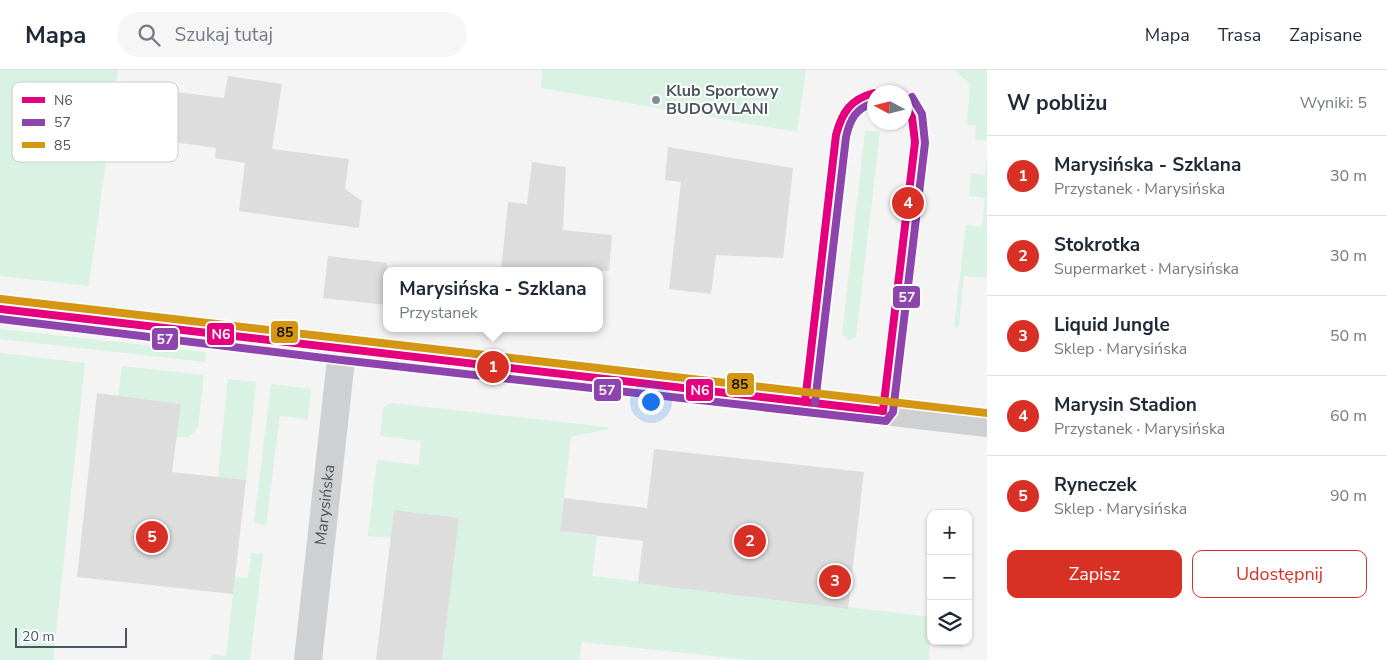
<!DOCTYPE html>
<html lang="pl">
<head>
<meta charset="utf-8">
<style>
  :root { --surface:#fff; --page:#f6f6f7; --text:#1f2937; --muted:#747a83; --line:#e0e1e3; --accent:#d93025 }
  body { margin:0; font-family:"Nunito Sans",sans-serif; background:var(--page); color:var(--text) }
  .controls { position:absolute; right:15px; bottom:15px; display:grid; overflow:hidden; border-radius:10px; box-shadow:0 1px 4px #0004 }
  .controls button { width:45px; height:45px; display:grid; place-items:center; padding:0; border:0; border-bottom:1px solid var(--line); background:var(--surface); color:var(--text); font:25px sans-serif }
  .compass { position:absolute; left:867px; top:15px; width:45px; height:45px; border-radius:50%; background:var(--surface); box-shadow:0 1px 4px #0004; rotate:277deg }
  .scale { position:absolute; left:15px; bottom:12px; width:112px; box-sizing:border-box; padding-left:5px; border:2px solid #4a5661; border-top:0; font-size:14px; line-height:18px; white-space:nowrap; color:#4a5661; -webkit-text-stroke:4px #fff; paint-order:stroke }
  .you { position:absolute; left:650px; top:331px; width:18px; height:18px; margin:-12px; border:4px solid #fff; border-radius:50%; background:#1a73e8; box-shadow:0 0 0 8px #1a73e833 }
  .badge { display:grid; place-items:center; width:32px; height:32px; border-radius:50%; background:var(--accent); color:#fff; font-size:16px; font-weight:700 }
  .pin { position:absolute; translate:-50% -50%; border:2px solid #fff; box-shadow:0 1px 5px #0006 }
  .popup { position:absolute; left:383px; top:197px; width:220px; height:65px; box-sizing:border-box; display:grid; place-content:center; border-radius:10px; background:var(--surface); filter:drop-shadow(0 1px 4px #0005); font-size:16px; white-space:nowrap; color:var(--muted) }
  .popup b { font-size:19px; color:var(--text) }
  .popup::after { content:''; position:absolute; left:50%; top:100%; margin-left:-10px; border:10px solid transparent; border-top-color:var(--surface) }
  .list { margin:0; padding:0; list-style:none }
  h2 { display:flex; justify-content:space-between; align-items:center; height:65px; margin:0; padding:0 20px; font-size:21px }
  h2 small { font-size:16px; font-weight:400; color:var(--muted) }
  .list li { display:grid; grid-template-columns:32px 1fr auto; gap:15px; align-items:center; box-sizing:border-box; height:80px; padding:0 20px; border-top:1px solid var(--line) }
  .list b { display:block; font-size:19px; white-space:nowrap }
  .list p { margin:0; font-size:16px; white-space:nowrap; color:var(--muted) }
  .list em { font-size:16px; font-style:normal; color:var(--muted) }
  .actions { display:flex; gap:10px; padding:15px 20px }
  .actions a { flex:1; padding:11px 0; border:1px solid var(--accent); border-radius:10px; text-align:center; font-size:18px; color:var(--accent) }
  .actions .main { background:var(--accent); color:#fff }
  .icon { flex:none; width:28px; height:28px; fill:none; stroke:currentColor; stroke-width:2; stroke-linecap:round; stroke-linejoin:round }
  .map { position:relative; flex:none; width:987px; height:590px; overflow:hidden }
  header { display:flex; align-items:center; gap:30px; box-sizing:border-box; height:70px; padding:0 25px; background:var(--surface); border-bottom:1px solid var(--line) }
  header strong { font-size:24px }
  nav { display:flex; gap:28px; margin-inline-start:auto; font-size:18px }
  .search { width:350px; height:45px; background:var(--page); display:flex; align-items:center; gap:12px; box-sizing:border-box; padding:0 18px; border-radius:28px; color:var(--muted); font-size:19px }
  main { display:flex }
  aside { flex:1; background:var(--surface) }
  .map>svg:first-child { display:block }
  .green { fill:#d9f2e3 }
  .building { fill:#ddddde }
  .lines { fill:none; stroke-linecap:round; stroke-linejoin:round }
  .minor { stroke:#ced0d2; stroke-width:28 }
  .bus-1-casing { stroke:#fff; stroke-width:11 }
  .bus-2-casing { stroke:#fff; stroke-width:11 }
  .bus-3-casing { stroke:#fff; stroke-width:11 }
  .bus-1 { stroke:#e5007d; stroke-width:8 }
  .bus-2 { stroke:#8e44ad; stroke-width:8 }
  .bus-3 { stroke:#d49613; stroke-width:8 }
  .poi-dot { fill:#868d94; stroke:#fff; stroke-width:2 }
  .labels { text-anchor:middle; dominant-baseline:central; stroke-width:4; stroke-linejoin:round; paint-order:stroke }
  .poi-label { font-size:16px; font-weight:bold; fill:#4a5661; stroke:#fff; text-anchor:start }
  .street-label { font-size:16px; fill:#4a5661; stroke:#fff }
  .key { fill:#fff; stroke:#c9ccd0; stroke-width:1 }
  .key-label { font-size:14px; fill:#4a5661 }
  .line-badge { stroke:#fff; stroke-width:2 }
  .badge-label { font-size:14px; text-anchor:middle; font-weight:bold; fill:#fff }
  .pale-badge-label { font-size:14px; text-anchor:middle; font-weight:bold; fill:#111 }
</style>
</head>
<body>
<header>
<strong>Mapa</strong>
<div class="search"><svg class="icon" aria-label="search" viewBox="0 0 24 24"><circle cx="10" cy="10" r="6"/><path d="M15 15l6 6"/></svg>Szukaj tutaj</div>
<nav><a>Mapa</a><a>Trasa</a><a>Zapisane</a></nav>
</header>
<main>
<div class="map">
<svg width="987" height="590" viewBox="0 0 987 590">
  <rect width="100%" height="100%" fill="#f4f4f4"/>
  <g class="green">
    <path d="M 0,0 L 118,0 L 89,216 L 0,206 Z"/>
    <path d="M 542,0 L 806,0 L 797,62 L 541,18 Z"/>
    <path d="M 954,0 L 987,0 L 987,71 L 975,70 L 976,56 L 967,55 L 970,14 Z"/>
    <path d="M 865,61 L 880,62 L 856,267 L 849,270 L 842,265 Z"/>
    <path d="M 987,86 L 987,208 L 964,206 L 959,257 L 954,257 L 966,155 L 982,157 L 985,128 L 969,126 L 971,103 L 985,105 Z"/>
    <path d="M 0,259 L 206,282 L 205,292 L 0,269 Z"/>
    <path d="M 0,283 L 85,293 L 53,590 L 0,590 Z"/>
    <path d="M 122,296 L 204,305 L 198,357 L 189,367 L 177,367 L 180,334 L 118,326 Z"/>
    <path d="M 228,309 L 256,312 L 246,410 L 218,407 Z"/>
    <path d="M 271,314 L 311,319 L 308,349 L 280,346 L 266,455 L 254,453 Z"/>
    <path d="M 390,333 L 608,357 L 609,359 L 571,367 L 560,461 L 597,466 L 592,506 L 931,547 L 929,590 L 750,590 L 582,572 L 579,589 L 590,590 L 442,590 L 458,448 L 394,440 L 391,468 L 368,466 L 377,390 L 419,395 L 421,371 L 380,366 L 383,338 Z"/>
    <path d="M 251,483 L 263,484 L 250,590 L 211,590 L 212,584 L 226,586 L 235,507 L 248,508 Z"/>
  </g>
  <g class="building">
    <path d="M 228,6 L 282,14 L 272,79 L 349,89 L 345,119 L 362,131 L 359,158 L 239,141 L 245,93 L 215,88 L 216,78 L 138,67 L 144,18 L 224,28 Z"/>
    <path d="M 668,77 L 793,98 L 783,188 L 716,185 L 711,224 L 669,219 L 681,112 L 665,110 Z"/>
    <path d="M 532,92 L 566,97 L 563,160 L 612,165 L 609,201 L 501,201 L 508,132 L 527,134 Z"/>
    <path d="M 328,186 L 387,193 L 387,235 L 323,228 Z"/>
    <path d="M 97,323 L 181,334 L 172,402 L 246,410 L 233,524 L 77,507 Z"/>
    <path d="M 654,379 L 864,402 L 848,539 L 638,513 L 643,471 L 560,461 L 564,428 L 647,438 Z"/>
    <path d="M 394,440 L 459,448 L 442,590 L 376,590 Z"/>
  </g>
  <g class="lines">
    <g class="minor">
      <path d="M 0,239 L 987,353"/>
      <path id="s1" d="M 308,590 L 342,280"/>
    </g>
    <g class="bus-1-casing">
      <g id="bus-1">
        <path d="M 0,239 L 883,341"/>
        <path d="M 805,332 L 836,65 C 842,42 851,29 874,23"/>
        <path d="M 883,341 L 915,72 L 912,47 L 904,34"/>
      </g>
    </g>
    <g class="bus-2-casing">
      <g id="bus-2">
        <path d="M 0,249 L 341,290 L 886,351 L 893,342 L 925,73 L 922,44 L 912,27"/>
        <path d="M 815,333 L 846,67 C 850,49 856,38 874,33"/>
      </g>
    </g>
    <g class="bus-3-casing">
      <path id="bus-3" d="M 1,229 L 987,343"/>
    </g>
    <use href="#bus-1" class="bus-1"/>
    <use href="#bus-2" class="bus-2"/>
    <use href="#bus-3" class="bus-3"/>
  </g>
  <circle class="poi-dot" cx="656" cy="30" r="5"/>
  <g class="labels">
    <g class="poi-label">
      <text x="666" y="21">Klub Sportowy<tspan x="666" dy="18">BUDOWLANI</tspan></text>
    </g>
    <g class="street-label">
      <text stroke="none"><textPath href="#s1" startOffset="156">Marysińska</textPath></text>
    </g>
  </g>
  <rect x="12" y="12" width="166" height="80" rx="8" class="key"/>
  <rect x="22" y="27" width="23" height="6" fill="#e5007d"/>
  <rect x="22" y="49" width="23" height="7" fill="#8e44ad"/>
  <rect x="22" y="72" width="23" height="6" fill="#d49613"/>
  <g class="key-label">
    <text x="54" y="35">N6</text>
    <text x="54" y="57">57</text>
    <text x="54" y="80">85</text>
  </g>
  <g class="line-badge">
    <rect x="892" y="215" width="29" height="24" rx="5" fill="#8e44ad"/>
    <rect x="270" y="250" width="29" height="24" rx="5" fill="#d49613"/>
    <rect x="206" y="252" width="29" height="24" rx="5" fill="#e5007d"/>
    <rect x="151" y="257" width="28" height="24" rx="5" fill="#8e44ad"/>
    <rect x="726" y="302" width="29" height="24" rx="5" fill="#d49613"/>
    <rect x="685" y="308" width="29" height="24" rx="5" fill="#e5007d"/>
    <rect x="593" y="308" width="29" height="24" rx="5" fill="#8e44ad"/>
  </g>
  <g class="badge-label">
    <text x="907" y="232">57</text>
    <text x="221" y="269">N6</text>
    <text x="165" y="274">57</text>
    <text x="700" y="325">N6</text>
    <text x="607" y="325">57</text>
  </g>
  <g class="pale-badge-label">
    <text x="285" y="267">85</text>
    <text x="740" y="319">85</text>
  </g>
</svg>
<div class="controls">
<button>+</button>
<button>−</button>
<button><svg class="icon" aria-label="layers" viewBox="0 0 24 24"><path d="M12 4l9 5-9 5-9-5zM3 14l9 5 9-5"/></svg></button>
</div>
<svg class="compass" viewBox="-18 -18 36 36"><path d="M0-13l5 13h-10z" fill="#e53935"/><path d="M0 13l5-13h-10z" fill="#747a83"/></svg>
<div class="scale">20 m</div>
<div class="you"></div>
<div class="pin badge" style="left:493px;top:297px">1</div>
<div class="popup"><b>Marysińska - Szklana</b>Przystanek</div>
<div class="pin badge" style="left:750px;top:471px">2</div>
<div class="pin badge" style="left:835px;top:511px">3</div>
<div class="pin badge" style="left:908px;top:133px">4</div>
<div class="pin badge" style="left:152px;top:467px">5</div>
</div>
<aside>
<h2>W pobliżu<small>Wyniki: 5</small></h2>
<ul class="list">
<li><span class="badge">1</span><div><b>Marysińska - Szklana</b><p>Przystanek · Marysińska</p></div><em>30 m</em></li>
<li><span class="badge">2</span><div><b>Stokrotka</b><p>Supermarket · Marysińska</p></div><em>30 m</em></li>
<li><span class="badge">3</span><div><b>Liquid Jungle</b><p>Sklep · Marysińska</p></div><em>50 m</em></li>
<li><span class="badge">4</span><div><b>Marysin Stadion</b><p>Przystanek · Marysińska</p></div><em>60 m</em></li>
<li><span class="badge">5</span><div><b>Ryneczek</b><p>Sklep · Marysińska</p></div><em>90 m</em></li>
</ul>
<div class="actions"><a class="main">Zapisz</a><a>Udostępnij</a></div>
</aside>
</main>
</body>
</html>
